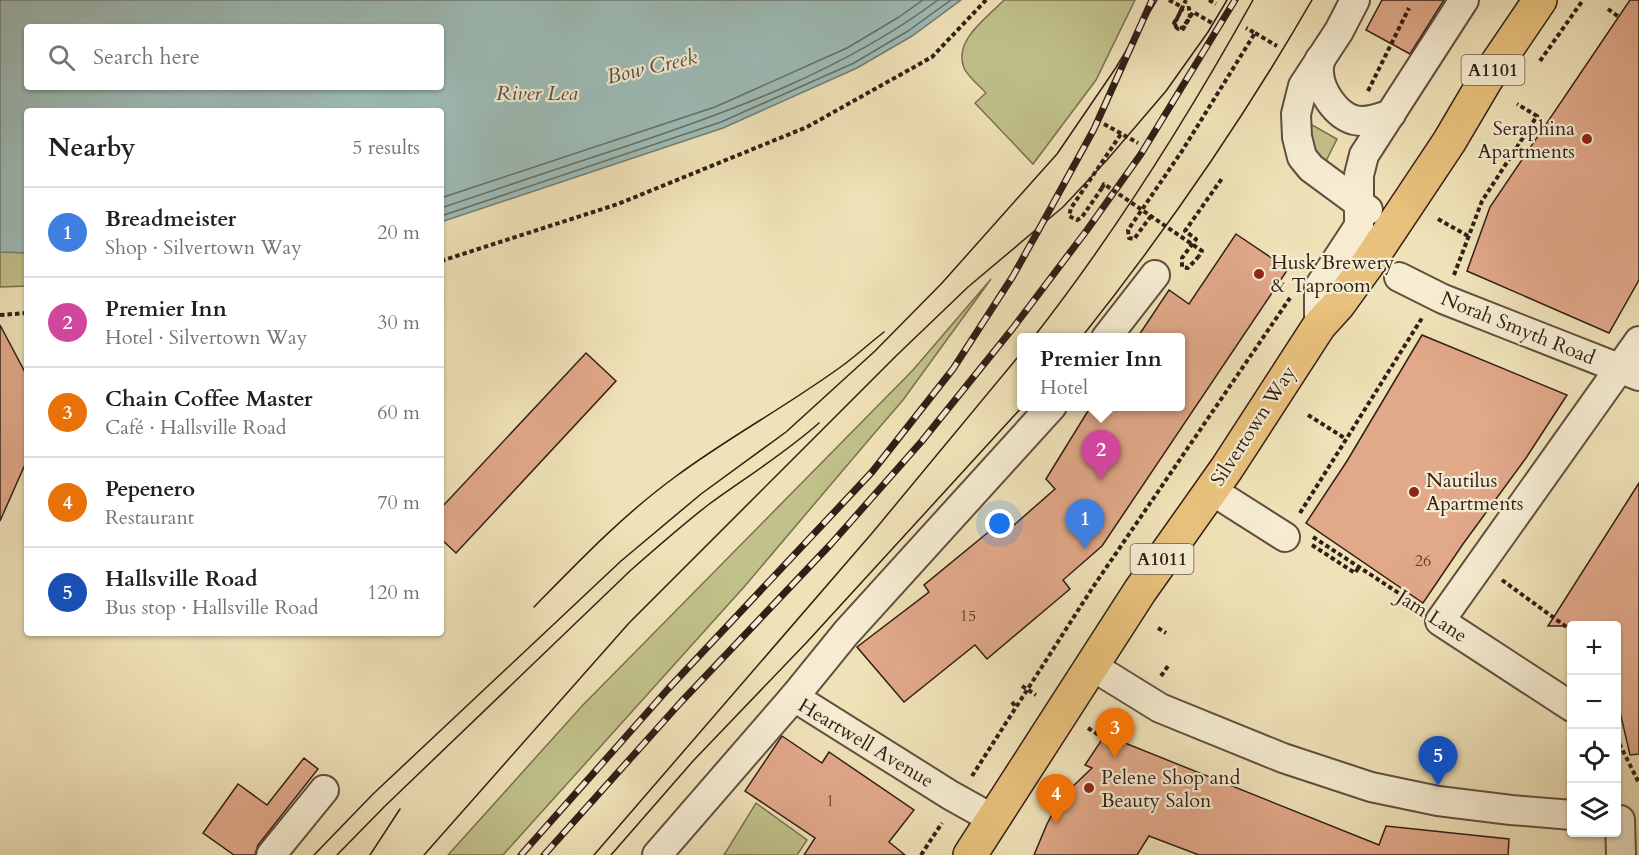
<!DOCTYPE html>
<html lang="en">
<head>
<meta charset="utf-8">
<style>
  :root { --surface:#fff; --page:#f6f6f6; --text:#202124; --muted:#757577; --line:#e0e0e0; --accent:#8f2418 }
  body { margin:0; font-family:Cardo,serif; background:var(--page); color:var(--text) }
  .controls { position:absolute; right:18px; bottom:18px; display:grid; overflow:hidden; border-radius:6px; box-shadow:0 2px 4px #0004 }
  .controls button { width:54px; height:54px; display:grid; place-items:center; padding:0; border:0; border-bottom:2px solid var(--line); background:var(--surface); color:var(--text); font:30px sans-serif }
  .you { position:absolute; left:1000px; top:524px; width:21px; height:21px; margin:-15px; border:4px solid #fff; border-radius:50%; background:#1a73e8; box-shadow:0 0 0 9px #1a73e833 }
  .badge { display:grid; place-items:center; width:39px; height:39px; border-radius:50%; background:var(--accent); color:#fff; font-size:20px; font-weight:700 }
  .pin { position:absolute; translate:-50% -50px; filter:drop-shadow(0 2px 3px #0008) }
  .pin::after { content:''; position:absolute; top:32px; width:21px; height:18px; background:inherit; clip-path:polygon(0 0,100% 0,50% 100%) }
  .popup { position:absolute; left:1017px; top:333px; width:168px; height:78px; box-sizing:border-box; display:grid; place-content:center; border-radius:6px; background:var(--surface); filter:drop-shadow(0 2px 4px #0005); font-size:20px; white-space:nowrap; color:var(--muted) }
  .popup b { font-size:22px; color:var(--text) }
  .popup::after { content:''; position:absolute; left:50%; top:100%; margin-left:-12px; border:12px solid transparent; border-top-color:var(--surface) }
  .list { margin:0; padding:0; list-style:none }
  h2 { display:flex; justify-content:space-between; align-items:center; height:78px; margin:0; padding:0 24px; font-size:26px }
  h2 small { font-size:20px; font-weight:400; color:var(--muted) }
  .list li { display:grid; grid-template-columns:39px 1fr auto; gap:18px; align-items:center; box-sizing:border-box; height:90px; padding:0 24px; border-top:2px solid var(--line) }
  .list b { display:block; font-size:22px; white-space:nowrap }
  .list p { margin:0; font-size:20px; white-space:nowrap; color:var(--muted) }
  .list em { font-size:20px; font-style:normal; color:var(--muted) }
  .icon { flex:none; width:33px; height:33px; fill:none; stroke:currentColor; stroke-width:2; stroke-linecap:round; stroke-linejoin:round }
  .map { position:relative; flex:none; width:1639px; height:855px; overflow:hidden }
  .search { position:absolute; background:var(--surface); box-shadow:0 2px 4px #0004; left:24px; top:24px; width:420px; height:66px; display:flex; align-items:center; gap:15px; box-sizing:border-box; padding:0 21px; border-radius:6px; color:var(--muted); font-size:22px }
  .panel { position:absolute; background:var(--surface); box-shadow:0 2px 4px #0004; left:24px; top:108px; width:420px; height:528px; border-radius:6px }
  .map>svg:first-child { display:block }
  .green { fill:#c1c18a; stroke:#797050; stroke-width:1.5 }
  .water { fill:#9dbcb7; stroke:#727d77; stroke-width:1.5; fill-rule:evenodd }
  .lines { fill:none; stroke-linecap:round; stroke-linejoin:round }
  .shore { stroke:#676d66; stroke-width:1.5 }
  .building { fill:#e1a889; stroke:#311e16; stroke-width:1.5 }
  .minor-casing { stroke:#614f3e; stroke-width:32 }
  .major-casing { stroke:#311e16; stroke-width:36 }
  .path { stroke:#311e16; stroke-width:4; stroke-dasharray:4.5 3; stroke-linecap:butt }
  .minor { stroke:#f5ecd1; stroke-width:28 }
  .major { stroke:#e8c17c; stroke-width:33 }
  .tram { stroke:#311e16; stroke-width:1.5 }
  .rail-casing { stroke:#311e16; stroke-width:7 }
  .rail { stroke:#f5ecd1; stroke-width:4.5; stroke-dasharray:14; stroke-linecap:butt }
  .path-bridge { stroke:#311e16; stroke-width:4; stroke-dasharray:4.5 3; stroke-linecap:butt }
  .poi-dot { fill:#8f2418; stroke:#f5ecd1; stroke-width:2 }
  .labels { text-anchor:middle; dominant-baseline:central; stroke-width:4.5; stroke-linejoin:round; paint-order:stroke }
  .number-label { font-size:16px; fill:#5d4033 }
  .shield { fill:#f5ecd1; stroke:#6c5c4e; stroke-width:1.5 }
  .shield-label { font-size:18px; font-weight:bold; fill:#311e16 }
  .poi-label { font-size:20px; fill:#311e16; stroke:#f5ecd1; text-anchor:start }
  .street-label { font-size:20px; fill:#311e16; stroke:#f5ecd1 }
  .water-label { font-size:21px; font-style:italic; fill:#514d46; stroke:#f5ecd1 }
</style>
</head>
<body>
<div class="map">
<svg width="1639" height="855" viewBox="0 0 1639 855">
  <rect width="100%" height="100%" fill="#f0e2b8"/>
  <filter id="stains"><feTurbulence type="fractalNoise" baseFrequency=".00333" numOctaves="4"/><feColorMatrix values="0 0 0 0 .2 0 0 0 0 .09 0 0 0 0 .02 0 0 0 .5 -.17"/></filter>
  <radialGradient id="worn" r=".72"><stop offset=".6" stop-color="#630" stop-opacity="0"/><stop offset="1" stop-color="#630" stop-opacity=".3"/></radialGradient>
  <g class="green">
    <path d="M 1004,0 L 1135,0 L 1096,80 L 1033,164 L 975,103 L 986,93 C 980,86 968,77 964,68 C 953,40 987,18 1004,0 Z"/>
    <path d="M 1312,125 L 1337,139 L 1324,165 L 1318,158 L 1307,136 Z"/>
    <path d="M 27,219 L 27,286 L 0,287 L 0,220 Z"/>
    <path d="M 991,279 L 903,400 L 872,436 L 744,587 L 503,855 L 448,855 L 582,706 L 913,370 Z"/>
    <path d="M 756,803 L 807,840 L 797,855 L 724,855 Z"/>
  </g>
  <path class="water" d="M 0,0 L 961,0 L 912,36 L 857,68 L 723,128 L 441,222 L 441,111 L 27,111 L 27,253 L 0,252 ZM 27,27 L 441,27 L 441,87 L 27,87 Z"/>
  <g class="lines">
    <g class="shore">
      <path d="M 441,198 L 715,107 L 847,48 L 899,17 L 923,0"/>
      <path d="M 441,208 C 500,188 559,168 618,149 C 730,112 843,71 938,0"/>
      <path d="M 441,216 L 721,122 L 854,63 L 908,31 L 951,0"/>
    </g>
  </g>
  <g class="building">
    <path d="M 1382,0 L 1444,0 L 1410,54 L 1366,30 Z"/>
    <path d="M 1630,0 L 1639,0 L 1639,280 L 1609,333 L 1467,271 L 1490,207 Z"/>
    <path d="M 1236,234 L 1288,269 L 1102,546 L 1063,580 L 1070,589 L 987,659 L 975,645 L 904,702 L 857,647 L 929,592 L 924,585 L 1008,516 L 1014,525 L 1055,489 L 1046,479 L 1091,406 L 1180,406 L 1180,338 L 1137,338 L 1169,290 L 1189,304 Z"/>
    <path d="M 0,325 L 27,376 L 27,460 L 0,521 Z"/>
    <path d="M 1422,335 L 1567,395 L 1526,458 L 1463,544 L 1423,603 L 1306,523 L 1347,461 Z"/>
    <path d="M 586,353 L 616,381 L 456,553 L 441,539 L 441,508 Z"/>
    <path d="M 1639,483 L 1639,754 L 1630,755 L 1617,699 L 1617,626 L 1548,626 Z"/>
    <path d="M 1105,735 L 1379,845 L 1386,826 L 1509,839 L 1508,855 L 1199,855 L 1149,836 L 1137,855 L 1034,855 L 1047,824 L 1056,807 L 1068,791 L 1092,768 L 1085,765 Z"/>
    <path d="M 782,736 L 822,763 L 829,752 L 914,810 L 889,842 L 905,855 L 804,855 L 815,838 L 745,791 Z"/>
    <path d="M 304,758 L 318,769 L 258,845 L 255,855 L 234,855 L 203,833 L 238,784 L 267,805 Z"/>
  </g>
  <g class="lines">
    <g class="minor-casing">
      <g id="minor">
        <path d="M 1355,0 L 1339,31 L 1303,86 L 1296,114 L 1297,137 L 1302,157 L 1311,168 L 1368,210"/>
        <path d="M 1320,59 C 1320,64 1318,69 1319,73 C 1320,91 1336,115 1354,120 C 1367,123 1380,118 1391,114"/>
        <path d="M 1399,277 L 1443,299 L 1639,376"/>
        <path d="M 1319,326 L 1319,287 L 1359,226 L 1359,175 L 1364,155 L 1464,0"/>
        <path d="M 1106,338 L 1155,275"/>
        <path d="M 1211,490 L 1285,537"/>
        <path d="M 1092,666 L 1160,708 L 1283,758 L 1371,787 L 1438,801 L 1511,810 L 1572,815"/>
        <path d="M 794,697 L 950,795 L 993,819"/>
        <path d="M 1572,707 L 1440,621 L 1639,341"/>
        <path d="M 1620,820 L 1621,855"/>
        <path d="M 271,855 L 324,790"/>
        <path d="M 657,855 L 794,697 L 846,633 L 1052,406"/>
      </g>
    </g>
    <g class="major-casing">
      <path id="major" d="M 970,855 L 1140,591 L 1227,468 L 1319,326 L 1338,305 L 1367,265 L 1449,142 L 1485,81 L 1540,0"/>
    </g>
    <g class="path">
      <path d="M 1169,0 L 1184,8"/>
      <path d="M 1209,0 L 1216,4"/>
      <path d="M 1608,9 L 1619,17"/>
      <path d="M 1181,10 L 1175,23 L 1176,27 L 1183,28 L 1190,16 L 1189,8 L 1183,8 L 1174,23 C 1176,28 1177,30 1183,29 L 1193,12 L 1212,23"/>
      <path d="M 1255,33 L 1277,46"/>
      <path d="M 1540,61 L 1583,0"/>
      <path d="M 1368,91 L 1409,8"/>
      <path d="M 1104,124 L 1138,143"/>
      <path d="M 1102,188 L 1082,217 L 1077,220 L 1069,216 L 1071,208 L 1121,134"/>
      <path d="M 1151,216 L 1134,239 L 1129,238 L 1128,230 L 1182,151 L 1255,33 L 1246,28"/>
      <path d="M 1438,219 L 1468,236"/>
      <path d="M 1199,256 L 1188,268 L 1182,267 L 1182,258 L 1196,239 L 1185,231 L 1223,177"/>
      <path d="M 441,261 L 618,204 L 807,127 L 932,57 L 986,0"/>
      <path d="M 1454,275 L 1482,201 L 1537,116 L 1517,104"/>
      <path d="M 0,315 L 27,313"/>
      <path d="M 1308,415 L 1346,439"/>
      <path d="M 1300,513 L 1422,318"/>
      <path d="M 1313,537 L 1417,605"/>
      <path d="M 1312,545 L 1355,573 L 1359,567"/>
      <path d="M 1502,580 L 1572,631"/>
      <path d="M 1158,628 L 1166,633"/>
      <path d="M 1161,676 L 1168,666"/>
      <path d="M 1022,686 L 1036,695"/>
      <path d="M 1012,702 L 1016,707"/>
      <path d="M 1088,728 L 1100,736"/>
      <path d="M 1616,737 L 1639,783"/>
      <path d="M 972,776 L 1093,587 L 1290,298"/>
      <path d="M 921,855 L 942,823"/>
    </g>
    <use href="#minor" class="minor"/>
    <use href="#major" class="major"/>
    <g class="tram">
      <path d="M 1033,338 C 1116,232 1188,117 1253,0"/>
      <path d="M 1081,338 C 1166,231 1244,118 1312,0"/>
      <path d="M 534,607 C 579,561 623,515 675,477 C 730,436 791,404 846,363 C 859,353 871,342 884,332"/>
      <path d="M 314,855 L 373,794 L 621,561 L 701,494 L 786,432 L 875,351 L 942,283 L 1057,154 L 1115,69 L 1157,0"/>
      <path d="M 337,855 L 384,807 L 631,570 C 656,548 681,526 708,505 C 745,478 784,454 819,423"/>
      <path d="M 370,855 L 400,809"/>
      <path d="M 424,855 L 629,623 L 896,356 L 968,287 L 1063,207 L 1107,160 L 1166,91 L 1208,32 L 1227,0"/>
      <path d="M 594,855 L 873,532 L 1022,352"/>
      <path d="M 611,855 L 693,761 L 807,642 L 1023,406"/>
    </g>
    <g class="rail-casing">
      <g id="rail">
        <path d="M 521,855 L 668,689 L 872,472 L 953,369 L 1013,276 L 1043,222 L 1094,129 L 1152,0"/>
        <path d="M 544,855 L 681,702 L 831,544 L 922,441 L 1013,328 L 1087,230 L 1141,154 L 1235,0"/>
      </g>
    </g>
    <use href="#rail" class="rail"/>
    <g class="path-bridge">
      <path d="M 1181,10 L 1186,0"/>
      <path d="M 1102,188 L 1104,184 L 1202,251 L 1199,256"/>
    </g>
  </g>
  <g class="poi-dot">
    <circle cx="1587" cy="139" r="6"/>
    <circle cx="1259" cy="274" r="6"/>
    <circle cx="1414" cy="492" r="6"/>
    <circle cx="1089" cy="788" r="6"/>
  </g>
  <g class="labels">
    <g class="number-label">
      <text x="1423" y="561">26</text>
      <text x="968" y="616">15</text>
      <text x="830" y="801">1</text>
    </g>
    <g class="shield">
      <rect x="1461.5" y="55" width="63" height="30" rx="4.5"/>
      <rect x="1130.5" y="544" width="63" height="30" rx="4.5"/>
    </g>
    <g class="shield-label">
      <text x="1493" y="70">A1101</text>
      <text x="1162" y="559">A1011</text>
    </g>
    <g class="poi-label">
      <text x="1575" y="128" text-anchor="end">Seraphina<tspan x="1575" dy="23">Apartments</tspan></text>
      <text x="1271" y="262">Husk Brewery<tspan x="1271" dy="23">&amp; Taproom</tspan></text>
      <text x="1426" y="480">Nautilus<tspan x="1426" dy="23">Apartments</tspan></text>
      <text x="1101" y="777">Pelene Shop and<tspan x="1101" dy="23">Beauty Salon</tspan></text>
    </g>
    <g class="street-label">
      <text transform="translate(1518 328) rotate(22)">Norah Smyth Road</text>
      <text transform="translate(1253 426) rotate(-57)">Silvertown Way</text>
      <text transform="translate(1432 616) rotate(33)">Jam Lane</text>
      <text transform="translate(866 743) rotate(31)">Heartwell Avenue</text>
    </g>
    <g class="water-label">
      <text transform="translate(652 67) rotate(-13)">Bow Creek</text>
      <text x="537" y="93">River Lea</text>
    </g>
  </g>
  <rect width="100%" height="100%" filter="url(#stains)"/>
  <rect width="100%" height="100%" fill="url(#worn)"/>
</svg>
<div class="controls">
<button>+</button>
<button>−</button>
<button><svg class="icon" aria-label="locate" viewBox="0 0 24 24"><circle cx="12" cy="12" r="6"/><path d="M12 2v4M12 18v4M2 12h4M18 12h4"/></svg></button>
<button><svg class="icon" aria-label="layers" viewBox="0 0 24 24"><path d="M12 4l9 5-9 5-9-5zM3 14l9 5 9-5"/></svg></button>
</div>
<div class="you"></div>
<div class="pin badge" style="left:1085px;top:549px;background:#3f7fe0">1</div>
<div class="pin badge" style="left:1101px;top:480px;background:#d1479c">2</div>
<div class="popup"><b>Premier Inn</b>Hotel</div>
<div class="pin badge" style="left:1115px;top:758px;background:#e8710a">3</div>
<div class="pin badge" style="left:1056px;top:824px;background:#e8710a">4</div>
<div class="pin badge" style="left:1438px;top:786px;background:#1a4fb4">5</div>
<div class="search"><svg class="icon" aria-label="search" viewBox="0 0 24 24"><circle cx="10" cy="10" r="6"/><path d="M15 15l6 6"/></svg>Search here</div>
<section class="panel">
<h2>Nearby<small>5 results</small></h2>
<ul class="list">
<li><span class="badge" style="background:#3f7fe0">1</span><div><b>Breadmeister</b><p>Shop · Silvertown Way</p></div><em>20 m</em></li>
<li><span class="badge" style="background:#d1479c">2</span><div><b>Premier Inn</b><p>Hotel · Silvertown Way</p></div><em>30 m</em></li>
<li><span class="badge" style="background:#e8710a">3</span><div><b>Chain Coffee Master</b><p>Café · Hallsville Road</p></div><em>60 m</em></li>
<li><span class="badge" style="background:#e8710a">4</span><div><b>Pepenero</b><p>Restaurant</p></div><em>70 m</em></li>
<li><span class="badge" style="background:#1a4fb4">5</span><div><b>Hallsville Road</b><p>Bus stop · Hallsville Road</p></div><em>120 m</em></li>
</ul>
</section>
</div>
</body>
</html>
